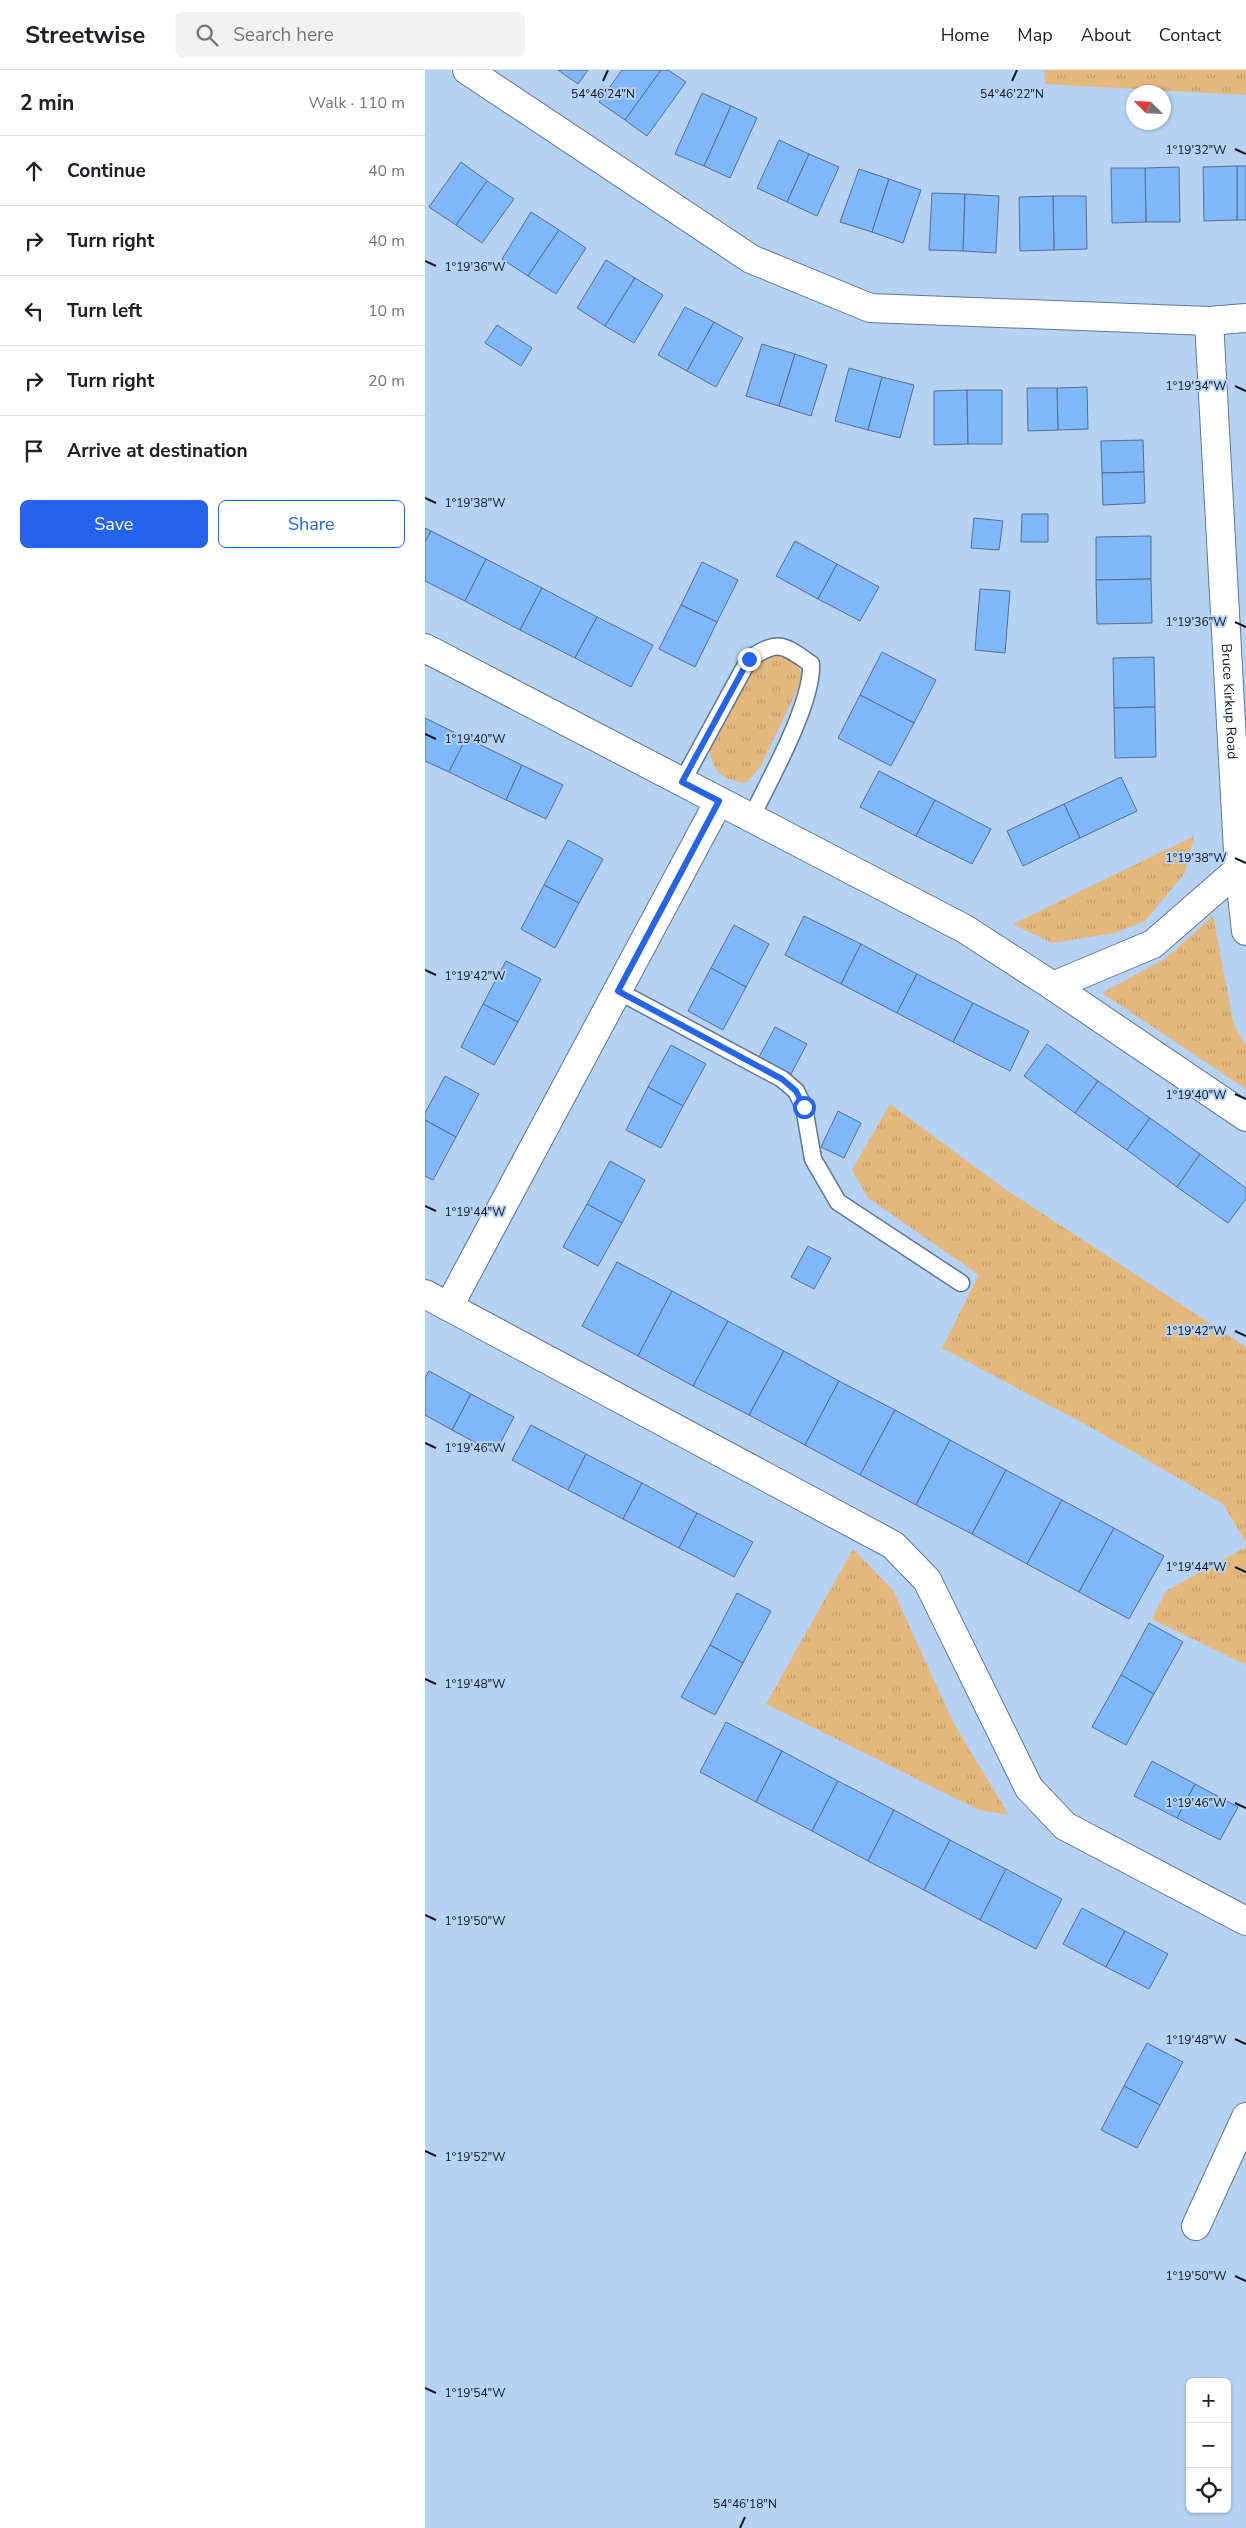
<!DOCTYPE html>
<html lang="en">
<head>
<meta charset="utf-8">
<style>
  :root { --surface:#fff; --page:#f2f2f2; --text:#202124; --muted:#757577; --line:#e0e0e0; --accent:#2563eb }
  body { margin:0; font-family:"Nunito Sans",sans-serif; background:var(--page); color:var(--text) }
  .controls { position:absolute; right:15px; bottom:15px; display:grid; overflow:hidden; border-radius:8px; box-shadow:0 1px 4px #0004 }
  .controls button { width:45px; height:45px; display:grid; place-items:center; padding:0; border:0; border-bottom:1px solid var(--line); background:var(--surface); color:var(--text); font:25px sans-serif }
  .compass { position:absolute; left:701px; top:15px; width:45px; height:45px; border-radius:50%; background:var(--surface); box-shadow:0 1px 4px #0004; rotate:294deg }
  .stop { position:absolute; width:15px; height:15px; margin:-11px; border:4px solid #2563eb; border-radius:50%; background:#fff }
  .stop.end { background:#2563eb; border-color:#fff; box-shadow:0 1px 5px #0008 }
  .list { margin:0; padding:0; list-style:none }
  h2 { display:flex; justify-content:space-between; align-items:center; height:65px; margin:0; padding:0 20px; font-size:21px }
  h2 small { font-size:16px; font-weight:400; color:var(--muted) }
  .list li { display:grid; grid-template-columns:32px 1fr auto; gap:15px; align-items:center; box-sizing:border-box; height:70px; padding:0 20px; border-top:1px solid var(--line) }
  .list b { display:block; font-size:19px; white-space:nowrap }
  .list em { font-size:16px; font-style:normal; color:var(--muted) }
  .actions { display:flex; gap:10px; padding:15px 20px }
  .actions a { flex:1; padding:11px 0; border:1px solid var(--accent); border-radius:8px; text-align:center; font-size:18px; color:var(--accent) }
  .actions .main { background:var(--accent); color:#fff }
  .icon { flex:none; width:28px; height:28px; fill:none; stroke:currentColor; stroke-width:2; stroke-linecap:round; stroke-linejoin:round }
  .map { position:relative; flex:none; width:821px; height:2458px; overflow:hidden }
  header { display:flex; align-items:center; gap:30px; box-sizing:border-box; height:70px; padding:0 25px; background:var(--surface); border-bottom:1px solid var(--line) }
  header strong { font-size:24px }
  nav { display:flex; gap:28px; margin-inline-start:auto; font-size:18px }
  .search { width:350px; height:45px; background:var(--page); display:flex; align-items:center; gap:12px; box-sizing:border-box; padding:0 18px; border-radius:8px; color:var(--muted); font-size:19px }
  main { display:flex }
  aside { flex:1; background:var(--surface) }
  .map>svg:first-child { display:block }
  .grass { fill:url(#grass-tufts) }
  .building { fill:#7fb8fb; stroke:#566e8c }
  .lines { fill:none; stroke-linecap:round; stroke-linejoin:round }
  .service-casing { stroke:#5e7795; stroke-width:19 }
  .minor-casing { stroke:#5e7795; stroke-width:30 }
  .service { stroke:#fff; stroke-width:16 }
  .minor { stroke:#fff; stroke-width:28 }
  .route { stroke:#2563eb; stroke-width:6 }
  .ticks { fill:none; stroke:#0e1723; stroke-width:2 }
  .labels { text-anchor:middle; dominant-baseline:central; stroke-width:4; stroke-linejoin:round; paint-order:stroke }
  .street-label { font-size:14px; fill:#0e1723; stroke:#b6d2f3 }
  .ticks-label { font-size:12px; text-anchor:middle; fill:#0e1723; stroke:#b6d2f3; stroke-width:4; stroke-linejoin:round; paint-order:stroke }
</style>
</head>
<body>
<header>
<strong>Streetwise</strong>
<div class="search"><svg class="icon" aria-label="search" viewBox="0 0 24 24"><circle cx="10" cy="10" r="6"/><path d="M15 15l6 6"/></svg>Search here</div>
<nav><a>Home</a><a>Map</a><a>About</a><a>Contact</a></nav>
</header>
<main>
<aside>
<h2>2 min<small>Walk · 110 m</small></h2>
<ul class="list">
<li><svg class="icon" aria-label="ahead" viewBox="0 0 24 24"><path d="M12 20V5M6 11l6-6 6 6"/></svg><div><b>Continue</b></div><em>40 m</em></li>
<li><svg class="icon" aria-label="right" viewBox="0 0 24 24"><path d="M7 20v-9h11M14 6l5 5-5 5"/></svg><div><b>Turn right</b></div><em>40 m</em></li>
<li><svg class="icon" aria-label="left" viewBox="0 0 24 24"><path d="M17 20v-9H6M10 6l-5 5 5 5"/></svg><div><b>Turn left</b></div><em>10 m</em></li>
<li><svg class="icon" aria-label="right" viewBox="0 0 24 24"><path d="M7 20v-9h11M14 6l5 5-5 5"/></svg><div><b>Turn right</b></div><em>20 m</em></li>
<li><svg class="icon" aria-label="arrive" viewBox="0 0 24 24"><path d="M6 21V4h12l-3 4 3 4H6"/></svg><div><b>Arrive at destination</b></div></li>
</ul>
<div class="actions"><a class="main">Save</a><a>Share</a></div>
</aside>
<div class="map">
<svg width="821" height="2458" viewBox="0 0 821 2458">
  <defs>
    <pattern id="grass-tufts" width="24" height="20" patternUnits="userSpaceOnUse" patternTransform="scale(1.25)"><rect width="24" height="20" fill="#e4b77c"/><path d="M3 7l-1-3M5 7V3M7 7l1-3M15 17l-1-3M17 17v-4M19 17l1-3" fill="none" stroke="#c29d6b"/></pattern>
  </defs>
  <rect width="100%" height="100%" fill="#b6d2f3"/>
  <g class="grass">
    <path d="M 619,0 L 821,0 L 821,25 L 620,14 Z"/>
    <path d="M 349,583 C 366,585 373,592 378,608 L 335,697 L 321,713 C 296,709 290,704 284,679 L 332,592 Z"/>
    <path d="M 769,766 L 760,803 L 720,851 L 690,863 L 627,873 L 588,854 Z"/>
    <path d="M 788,846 L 809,955 L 821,976 L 821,1019 L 677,923 L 741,888 Z"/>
    <path d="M 465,1034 L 577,1117 L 821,1277 L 821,1472 L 798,1434 L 667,1358 L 517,1278 L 554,1205 L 443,1128 L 427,1100 Z"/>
    <path d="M 821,1477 L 821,1595 L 727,1549 L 741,1521 Z"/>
    <path d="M 428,1479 L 468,1520 L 529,1654 L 584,1745 L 554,1740 L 341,1634 Z"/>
  </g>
  <g class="building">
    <path d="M 133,0 L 163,0 L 153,14 Z"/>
    <path d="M 197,0 L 236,0 L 200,50 L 174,32 Z"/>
    <path d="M 236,0 L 243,0 L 261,12 L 222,66 L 200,50 Z"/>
    <path d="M 277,23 L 306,36 L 279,96 L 250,84 Z"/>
    <path d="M 306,36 L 332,48 L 305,108 L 279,96 Z"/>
    <path d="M 354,70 L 384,84 L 362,132 L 332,118 Z"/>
    <path d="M 384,84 L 414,97 L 392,146 L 362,132 Z"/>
    <path d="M 36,92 L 62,111 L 31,155 L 4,137 Z"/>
    <rect x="812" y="96" width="9" height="54"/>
    <path d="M 812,96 L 812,150 L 779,151 L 778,97 Z"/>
    <path d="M 754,97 L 755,152 L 721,152 L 720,98 Z"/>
    <path d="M 686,98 L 720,98 L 721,152 L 687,153 Z"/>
    <path d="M 434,99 L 464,109 L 447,162 L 415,152 Z"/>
    <path d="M 464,109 L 496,120 L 478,173 L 447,162 Z"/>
    <path d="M 62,111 L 89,129 L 57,173 L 31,155 Z"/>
    <path d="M 507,123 L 540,124 L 538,181 L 504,180 Z"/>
    <path d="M 540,124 L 574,126 L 571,183 L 538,181 Z"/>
    <path d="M 628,126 L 661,126 L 662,179 L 629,180 Z"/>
    <path d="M 628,126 L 629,180 L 595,181 L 594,127 Z"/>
    <path d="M 106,142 L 134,160 L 103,206 L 77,189 Z"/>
    <path d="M 134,160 L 161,178 L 131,224 L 103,206 Z"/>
    <path d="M 181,190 L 210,208 L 180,256 L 152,238 Z"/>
    <path d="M 210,208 L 238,225 L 209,273 L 180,256 Z"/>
    <path d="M 260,237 L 289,252 L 262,301 L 233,285 Z"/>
    <path d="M 289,252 L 318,268 L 291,317 L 262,301 Z"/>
    <path d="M 72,255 L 107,278 L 96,296 L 60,273 Z"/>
    <path d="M 337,274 L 370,284 L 354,336 L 321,326 Z"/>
    <path d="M 370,284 L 402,295 L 386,346 L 354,336 Z"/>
    <path d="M 424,298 L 457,307 L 443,360 L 410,351 Z"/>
    <path d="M 457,307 L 489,315 L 475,368 L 443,360 Z"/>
    <path d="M 662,317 L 663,359 L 633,360 L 632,318 Z"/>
    <path d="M 602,318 L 632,318 L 633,360 L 603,361 Z"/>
    <path d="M 542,320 L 543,374 L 509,375 L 509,321 Z"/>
    <path d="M 542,320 L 577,320 L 577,374 L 543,374 Z"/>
    <path d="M 718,370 L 719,402 L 677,403 L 676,371 Z"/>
    <path d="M 719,402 L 720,433 L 678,435 L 677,403 Z"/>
    <path d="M 597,444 L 623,444 L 623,472 L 596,472 Z"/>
    <path d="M 549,448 L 578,451 L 574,480 L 546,478 Z"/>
    <path d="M 0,458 L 6,461 L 0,472 Z"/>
    <path d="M 6,461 L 61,489 L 40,531 L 0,511 L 0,472 Z"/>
    <path d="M 726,466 L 726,509 L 671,510 L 671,467 Z"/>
    <path d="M 370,471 L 412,494 L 393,529 L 351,506 Z"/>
    <path d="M 61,489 L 117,518 L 95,560 L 40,531 Z"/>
    <path d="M 277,492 L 313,510 L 292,552 L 256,535 Z"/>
    <path d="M 412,494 L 454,517 L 435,551 L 393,529 Z"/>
    <path d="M 726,509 L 727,553 L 672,554 L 671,510 Z"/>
    <path d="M 117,518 L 172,547 L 150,588 L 95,560 Z"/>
    <path d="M 555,519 L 585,521 L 580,583 L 550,580 Z"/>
    <path d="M 256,535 L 292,552 L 270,597 L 234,579 Z"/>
    <path d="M 172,547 L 228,575 L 206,617 L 150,588 Z"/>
    <path d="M 457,582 L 511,610 L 489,653 L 435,625 Z"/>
    <path d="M 729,587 L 730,637 L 689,638 L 688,588 Z"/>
    <path d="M 435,625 L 489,653 L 466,696 L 413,668 Z"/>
    <path d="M 730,637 L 731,687 L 690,688 L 689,638 Z"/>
    <path d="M 0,648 L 41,668 L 24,702 L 0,691 Z"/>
    <path d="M 41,668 L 97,695 L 81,730 L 24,702 Z"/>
    <path d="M 97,695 L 138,715 L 121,749 L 81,730 Z"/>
    <path d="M 454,701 L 510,730 L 491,766 L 435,737 Z"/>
    <path d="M 696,707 L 712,741 L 655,768 L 639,734 Z"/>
    <path d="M 510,730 L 566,759 L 547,794 L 491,766 Z"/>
    <path d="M 639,734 L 655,768 L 598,796 L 582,761 Z"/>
    <path d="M 143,770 L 178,789 L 154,833 L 119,815 Z"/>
    <path d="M 119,815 L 154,833 L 130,878 L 96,859 Z"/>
    <path d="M 379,846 L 436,874 L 416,914 L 360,885 Z"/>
    <path d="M 309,855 L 344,874 L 321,917 L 286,898 Z"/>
    <path d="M 436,874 L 492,904 L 472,943 L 416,914 Z"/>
    <path d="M 81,891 L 116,909 L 93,952 L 58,934 Z"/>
    <path d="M 286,898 L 321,917 L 298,960 L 263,941 Z"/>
    <path d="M 492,904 L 548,933 L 528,972 L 472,943 Z"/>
    <path d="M 548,933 L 604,961 L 585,1001 L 528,972 Z"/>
    <path d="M 58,934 L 93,952 L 69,995 L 36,977 Z"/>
    <path d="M 350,957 L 382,974 L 366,1004 L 334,987 Z"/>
    <path d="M 622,974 L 673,1011 L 650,1043 L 599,1006 Z"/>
    <path d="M 246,975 L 281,994 L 258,1036 L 223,1017 Z"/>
    <path d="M 20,1006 L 54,1024 L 31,1067 L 0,1050 L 0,1043 Z"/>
    <path d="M 673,1011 L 725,1048 L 702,1080 L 650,1043 Z"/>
    <path d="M 223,1017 L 258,1036 L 236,1078 L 201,1060 Z"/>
    <path d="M 413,1041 L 436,1053 L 419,1088 L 396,1077 Z"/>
    <path d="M 725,1048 L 775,1084 L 752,1117 L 702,1080 Z"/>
    <path d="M 0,1050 L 31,1067 L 8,1110 L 0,1106 Z"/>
    <path d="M 775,1084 L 821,1118 L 821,1129 L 803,1153 L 752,1117 Z"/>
    <path d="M 185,1091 L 220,1110 L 197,1153 L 162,1134 Z"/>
    <path d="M 162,1134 L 197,1153 L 173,1196 L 138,1177 Z"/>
    <path d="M 383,1176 L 406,1188 L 389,1219 L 366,1207 Z"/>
    <path d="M 192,1192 L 247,1221 L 213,1286 L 157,1256 Z"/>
    <path d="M 247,1221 L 303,1251 L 268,1316 L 213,1286 Z"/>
    <path d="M 303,1251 L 359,1281 L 324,1345 L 268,1316 Z"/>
    <path d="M 359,1281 L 414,1311 L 380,1375 L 324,1345 Z"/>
    <path d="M 4,1301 L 46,1324 L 27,1360 L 0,1345 L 0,1308 Z"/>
    <path d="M 414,1311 L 470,1340 L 435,1405 L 380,1375 Z"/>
    <path d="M 46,1324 L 89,1347 L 70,1383 L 27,1360 Z"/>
    <path d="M 470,1340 L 525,1370 L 491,1435 L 435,1405 Z"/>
    <path d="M 106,1355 L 161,1384 L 143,1420 L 87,1390 Z"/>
    <path d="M 525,1370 L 581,1400 L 547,1464 L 491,1435 Z"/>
    <path d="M 161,1384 L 217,1413 L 198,1449 L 143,1420 Z"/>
    <path d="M 581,1400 L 637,1430 L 602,1494 L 547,1464 Z"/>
    <path d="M 217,1413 L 272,1443 L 254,1478 L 198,1449 Z"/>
    <path d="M 637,1430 L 689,1458 L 654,1522 L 602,1494 Z"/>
    <path d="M 272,1443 L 328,1472 L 309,1507 L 254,1478 Z"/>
    <path d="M 689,1458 L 739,1486 L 704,1549 L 654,1522 Z"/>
    <path d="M 312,1523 L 346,1541 L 318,1593 L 285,1575 Z"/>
    <path d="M 724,1553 L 758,1572 L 729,1624 L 696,1605 Z"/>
    <path d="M 285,1575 L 318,1593 L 290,1645 L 256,1627 Z"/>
    <path d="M 696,1605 L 729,1624 L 701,1675 L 667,1657 Z"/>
    <path d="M 301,1652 L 357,1681 L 331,1732 L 275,1702 Z"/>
    <path d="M 357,1681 L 413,1711 L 387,1761 L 331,1732 Z"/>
    <path d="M 727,1691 L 770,1714 L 752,1748 L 709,1726 Z"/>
    <path d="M 413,1711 L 469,1740 L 443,1791 L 387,1761 Z"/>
    <path d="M 770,1714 L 813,1737 L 795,1770 L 752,1748 Z"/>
    <path d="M 469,1740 L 525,1770 L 499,1820 L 443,1791 Z"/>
    <path d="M 525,1770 L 581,1799 L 555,1850 L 499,1820 Z"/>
    <path d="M 581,1799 L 637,1829 L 611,1879 L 555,1850 Z"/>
    <path d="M 657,1838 L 700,1861 L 681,1897 L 638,1874 Z"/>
    <path d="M 700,1861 L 743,1884 L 724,1919 L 681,1897 Z"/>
    <path d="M 722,1973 L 758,1992 L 735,2035 L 699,2016 Z"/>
    <path d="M 699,2016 L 735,2035 L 712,2078 L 676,2060 Z"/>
  </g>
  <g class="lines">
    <g class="service-casing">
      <g id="service">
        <path d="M 257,712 L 324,589 C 354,569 359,575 386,594 C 388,633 344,711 326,748"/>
        <path d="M 193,921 L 357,1009 L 371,1021 L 379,1037 L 388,1089 L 413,1132 L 536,1213"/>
      </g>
    </g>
    <g class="minor-casing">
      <g id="minor">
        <path d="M 42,0 L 326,189 L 445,238 L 784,251 L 821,248"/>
        <path id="s1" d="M 784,251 L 814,799 L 821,861"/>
        <path d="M 0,578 L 540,859 L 628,916 L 821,1047"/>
        <path d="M 628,916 L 728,874 L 814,799"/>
        <path d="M 0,1224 L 468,1475 L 502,1510 L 604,1718 L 640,1756 L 821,1851"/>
        <path d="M 24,1236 L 294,731"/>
        <path d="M 771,2156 L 821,2047"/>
      </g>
    </g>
    <use href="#service" class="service"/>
    <use href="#minor" class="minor"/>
  </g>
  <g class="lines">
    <path class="route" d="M 324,589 L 257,712 L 294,731 L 193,921 L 357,1009 L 371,1021 L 379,1037"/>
  </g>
  <path class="ticks" d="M 178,11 L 183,0M 587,11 L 592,0M 810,79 L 821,84M 0,191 L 11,196M 810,316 L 821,321M 0,428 L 11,433M 810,552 L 821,557M 0,664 L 11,669M 810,788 L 821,793M 0,900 L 11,905M 810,1024 L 821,1029M 0,1136 L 11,1141M 810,1261 L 821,1266M 0,1373 L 11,1378M 810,1497 L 821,1502M 0,1609 L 11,1614M 810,1733 L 821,1738M 0,1845 L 11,1850M 810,1969 L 821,1974M 0,2081 L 11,2086M 810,2206 L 821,2211M 0,2318 L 11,2323M 315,2458 L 320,2447"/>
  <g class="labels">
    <g class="street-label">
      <text stroke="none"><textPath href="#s1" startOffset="381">Bruce Kirkup Road</textPath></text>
    </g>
  </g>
  <g class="ticks-label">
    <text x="178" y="28">54°46'24"N</text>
    <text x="587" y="28">54°46'22"N</text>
    <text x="771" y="84">1°19'32"W</text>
    <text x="50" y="201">1°19'36"W</text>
    <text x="771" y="320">1°19'34"W</text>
    <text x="50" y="437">1°19'38"W</text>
    <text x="771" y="556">1°19'36"W</text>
    <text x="50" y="673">1°19'40"W</text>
    <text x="771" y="792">1°19'38"W</text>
    <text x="50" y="910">1°19'42"W</text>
    <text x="771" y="1029">1°19'40"W</text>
    <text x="50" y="1146">1°19'44"W</text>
    <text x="771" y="1265">1°19'42"W</text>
    <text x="50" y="1382">1°19'46"W</text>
    <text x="771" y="1501">1°19'44"W</text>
    <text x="50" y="1618">1°19'48"W</text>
    <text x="771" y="1737">1°19'46"W</text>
    <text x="50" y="1855">1°19'50"W</text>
    <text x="771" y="1974">1°19'48"W</text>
    <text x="50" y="2091">1°19'52"W</text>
    <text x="771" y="2210">1°19'50"W</text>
    <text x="50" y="2327">1°19'54"W</text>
    <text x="320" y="2438">54°46'18"N</text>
  </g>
</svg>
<div class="controls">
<button>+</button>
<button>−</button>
<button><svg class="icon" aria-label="locate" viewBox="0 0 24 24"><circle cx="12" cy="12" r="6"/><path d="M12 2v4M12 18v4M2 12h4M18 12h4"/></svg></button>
</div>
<svg class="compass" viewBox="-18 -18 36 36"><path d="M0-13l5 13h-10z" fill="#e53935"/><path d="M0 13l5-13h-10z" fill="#757577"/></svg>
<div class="stop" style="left:379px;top:1037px"></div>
<div class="stop end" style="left:324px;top:589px"></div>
</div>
</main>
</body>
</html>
